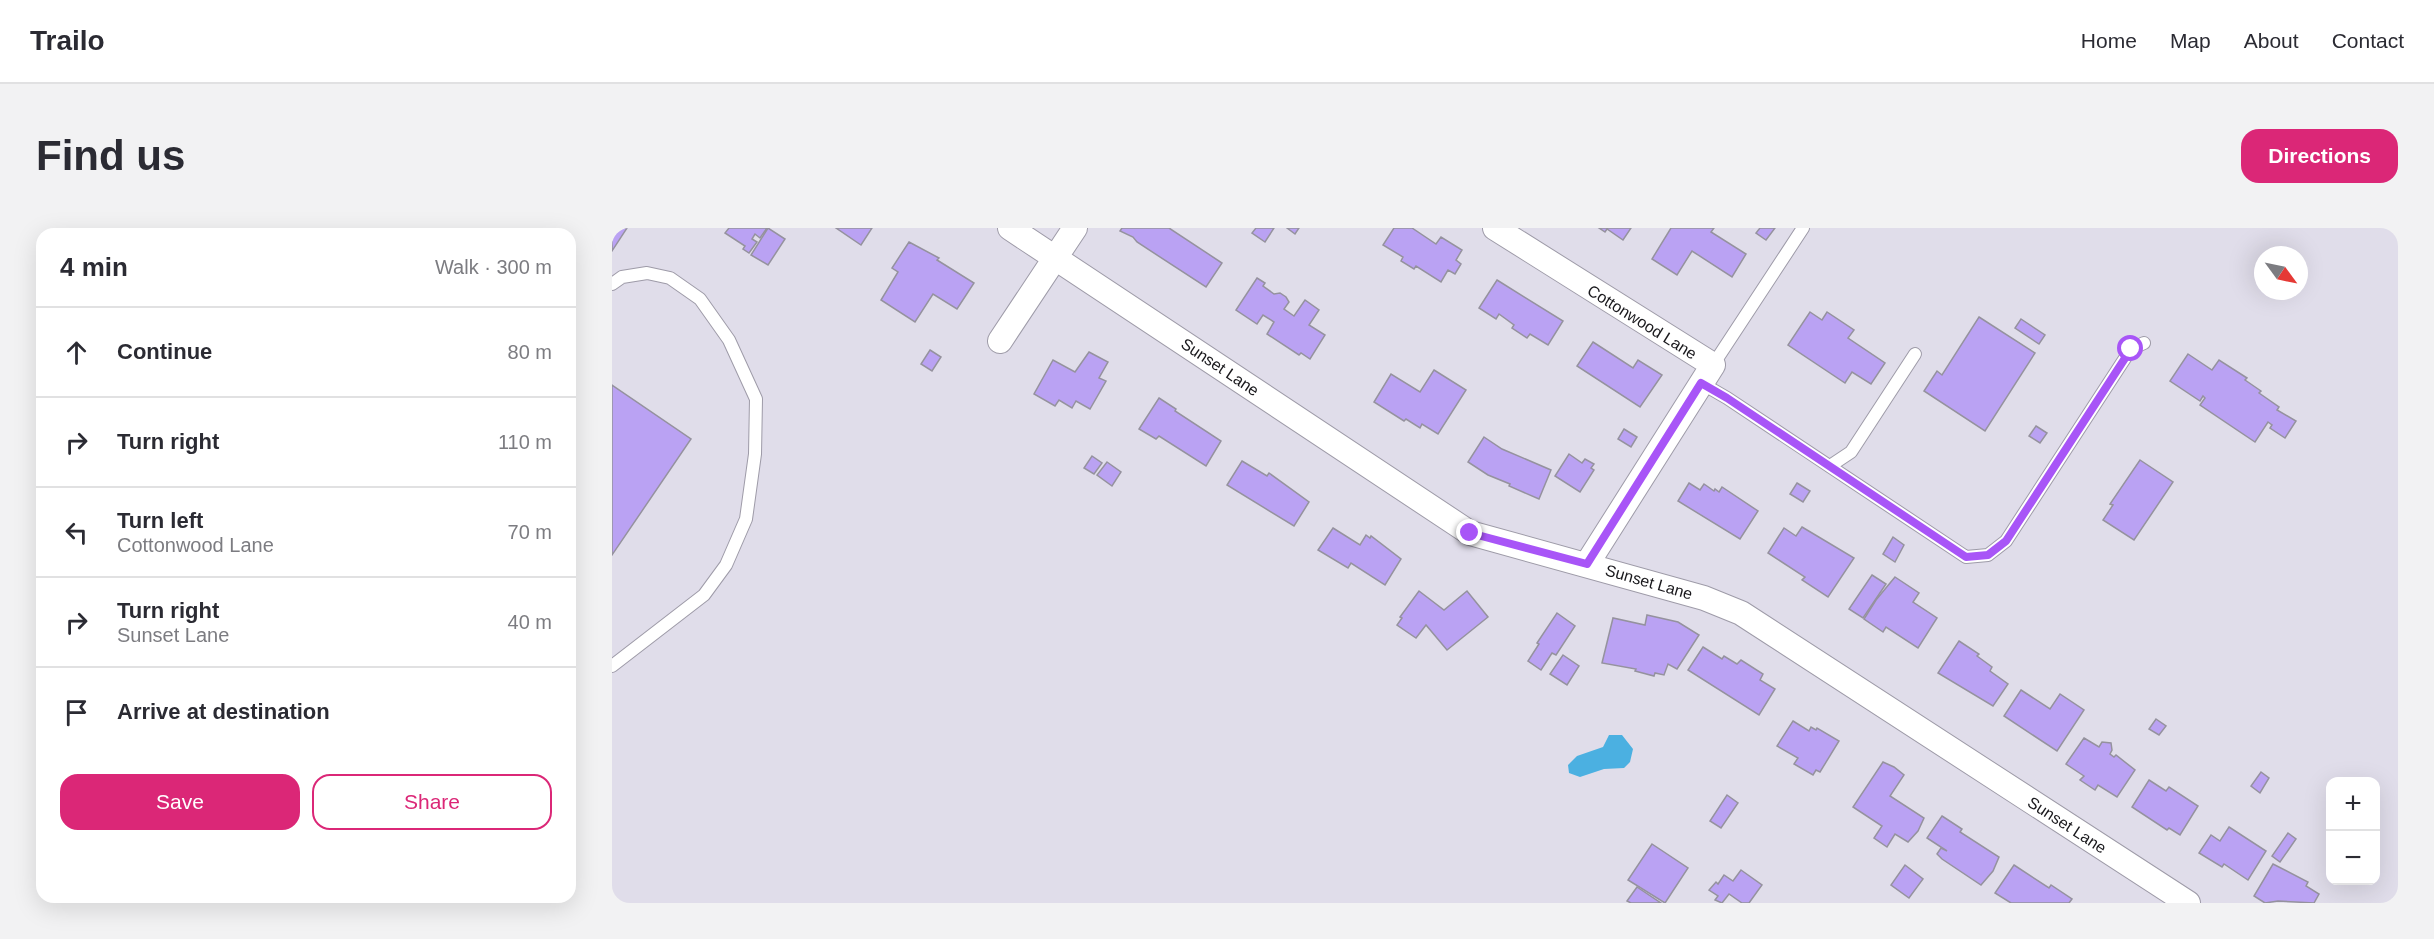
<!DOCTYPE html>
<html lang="en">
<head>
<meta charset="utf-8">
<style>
  :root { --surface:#fff; --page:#f2f2f3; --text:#2b2b33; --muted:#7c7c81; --line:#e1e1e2; --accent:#db2777 }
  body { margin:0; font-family:Helvetica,sans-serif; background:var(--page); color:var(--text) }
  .controls { position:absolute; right:18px; bottom:18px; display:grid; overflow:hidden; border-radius:12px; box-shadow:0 6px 24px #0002 }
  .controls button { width:54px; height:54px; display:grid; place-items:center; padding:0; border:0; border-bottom:2px solid var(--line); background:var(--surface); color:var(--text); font:30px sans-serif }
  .compass { position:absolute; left:1642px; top:18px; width:54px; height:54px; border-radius:50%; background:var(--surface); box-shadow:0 6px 24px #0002; rotate:123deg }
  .stop { position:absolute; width:18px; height:18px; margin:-14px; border:4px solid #a855f7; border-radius:50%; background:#fff }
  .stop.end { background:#a855f7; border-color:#fff; box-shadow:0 2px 6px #0008 }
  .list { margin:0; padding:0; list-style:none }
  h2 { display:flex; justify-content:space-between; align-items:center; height:78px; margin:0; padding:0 24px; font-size:26px }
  h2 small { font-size:20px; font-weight:400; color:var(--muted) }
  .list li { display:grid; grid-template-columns:39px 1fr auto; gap:18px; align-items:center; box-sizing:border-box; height:90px; padding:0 24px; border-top:2px solid var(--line) }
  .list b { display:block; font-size:22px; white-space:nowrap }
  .list p { margin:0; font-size:20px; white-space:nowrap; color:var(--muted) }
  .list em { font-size:20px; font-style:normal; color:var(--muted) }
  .actions { display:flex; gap:12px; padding:18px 24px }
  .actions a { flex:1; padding:14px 0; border:2px solid var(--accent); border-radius:18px; text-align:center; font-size:21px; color:var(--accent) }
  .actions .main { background:var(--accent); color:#fff }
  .icon { flex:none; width:33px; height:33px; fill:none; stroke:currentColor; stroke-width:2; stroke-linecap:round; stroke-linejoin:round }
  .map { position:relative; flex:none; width:1786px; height:675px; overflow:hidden; border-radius:18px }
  header { display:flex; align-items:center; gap:36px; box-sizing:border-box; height:84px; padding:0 30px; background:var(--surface); border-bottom:2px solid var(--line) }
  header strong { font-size:28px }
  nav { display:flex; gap:33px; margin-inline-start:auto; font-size:21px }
  .intro { display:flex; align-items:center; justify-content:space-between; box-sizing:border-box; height:144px; padding:0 36px }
  h1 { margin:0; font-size:42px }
  .button { padding:15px 27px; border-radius:18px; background:var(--accent); color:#fff; font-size:21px; font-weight:700 }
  main { display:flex; gap:36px; padding:0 36px }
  aside { flex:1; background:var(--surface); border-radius:18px; box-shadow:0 6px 24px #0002 }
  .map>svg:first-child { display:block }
  .water { fill:#4bb0e1 }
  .building { fill:#baa2f3; stroke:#95929e; stroke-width:1.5 }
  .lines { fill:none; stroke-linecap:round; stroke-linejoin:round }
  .lane-casing { stroke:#9e9ba8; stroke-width:14 }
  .street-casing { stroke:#9e9ba8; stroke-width:26 }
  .lane { stroke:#fff; stroke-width:12 }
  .street { stroke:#fff; stroke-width:24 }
  .route { stroke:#a855f7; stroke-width:8 }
  .labels { text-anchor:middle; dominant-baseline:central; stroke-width:6; stroke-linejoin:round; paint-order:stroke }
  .street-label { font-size:16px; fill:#19181c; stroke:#fff }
</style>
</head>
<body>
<header>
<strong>Trailo</strong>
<nav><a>Home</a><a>Map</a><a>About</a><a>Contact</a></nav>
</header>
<div class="intro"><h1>Find us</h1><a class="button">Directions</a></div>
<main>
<aside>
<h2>4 min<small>Walk · 300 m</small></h2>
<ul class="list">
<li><svg class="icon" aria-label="ahead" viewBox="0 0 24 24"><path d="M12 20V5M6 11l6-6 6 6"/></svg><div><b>Continue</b></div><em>80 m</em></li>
<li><svg class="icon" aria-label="right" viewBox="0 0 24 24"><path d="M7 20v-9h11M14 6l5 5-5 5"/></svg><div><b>Turn right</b></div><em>110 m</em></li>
<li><svg class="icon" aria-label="left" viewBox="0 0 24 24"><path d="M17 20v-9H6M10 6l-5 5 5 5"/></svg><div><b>Turn left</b><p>Cottonwood Lane</p></div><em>70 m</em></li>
<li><svg class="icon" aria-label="right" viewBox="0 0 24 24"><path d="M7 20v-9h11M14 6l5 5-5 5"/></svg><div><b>Turn right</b><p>Sunset Lane</p></div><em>40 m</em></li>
<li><svg class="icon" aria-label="arrive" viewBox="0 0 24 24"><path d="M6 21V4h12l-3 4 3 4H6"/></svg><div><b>Arrive at destination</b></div></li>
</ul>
<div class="actions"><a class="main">Save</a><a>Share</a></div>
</aside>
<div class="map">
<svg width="1786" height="675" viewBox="0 0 1786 675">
  <rect width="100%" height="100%" fill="#e0ddea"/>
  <path class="water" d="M 997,507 L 1010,507 L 1021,521 L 1018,534 L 1012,540 L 992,541 L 968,549 L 957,545 L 956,537 L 965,528 L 991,519 Z"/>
  <g class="building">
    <path d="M 0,0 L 15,0 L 0,23 Z"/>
    <path d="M 117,0 L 155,0 L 148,10 L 143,6 L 140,11 L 145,14 L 137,25 L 131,21 L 133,18 L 113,5 Z"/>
    <path d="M 156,0 L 173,11 L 156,37 L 139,27 Z"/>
    <path d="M 224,0 L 260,0 L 249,17 Z"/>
    <path d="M 510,0 L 557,0 L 610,35 L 594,59 L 525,14 L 521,9 L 508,3 Z"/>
    <path d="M 644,0 L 662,0 L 653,14 L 640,5 Z"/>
    <path d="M 675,0 L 687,0 L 683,6 Z"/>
    <path d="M 782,0 L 800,0 L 824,16 L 829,9 L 850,22 L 844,32 L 849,36 L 843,46 L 836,42 L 829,54 L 804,38 L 802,41 L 789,33 L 791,29 L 771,17 Z"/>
    <path d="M 987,0 L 1019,0 L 1011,12 L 995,1 L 993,4 Z"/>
    <path d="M 1059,0 L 1102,0 L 1099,4 L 1134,26 L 1120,49 L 1080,23 L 1065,47 L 1040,31 Z"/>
    <path d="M 1148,0 L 1163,0 L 1154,12 L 1144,5 Z"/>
    <path d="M 297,14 L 327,30 L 325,32 L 362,55 L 345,81 L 321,66 L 303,94 L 269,72 L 286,44 L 280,40 Z"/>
    <path d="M 645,50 L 653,55 L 651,58 L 662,66 L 668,65 L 674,69 L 677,74 L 672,81 L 682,88 L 693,72 L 707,82 L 697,97 L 713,107 L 698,131 L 689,125 L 687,127 L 655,106 L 662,94 L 651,87 L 645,96 L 624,82 Z"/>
    <path d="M 885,52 L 951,93 L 936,117 L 918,106 L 915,110 L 900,100 L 902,97 L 887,86 L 884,91 L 867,80 Z"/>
    <path d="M 1198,84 L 1210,92 L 1215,84 L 1242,102 L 1236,110 L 1273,135 L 1259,156 L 1240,144 L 1233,155 L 1176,117 Z"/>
    <path d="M 1367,89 L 1423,125 L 1373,203 L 1312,163 L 1325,143 L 1330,147 Z"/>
    <path d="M 1409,91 L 1433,107 L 1427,116 L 1403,100 Z"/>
    <path d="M 981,114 L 1021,140 L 1026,132 L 1050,147 L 1028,179 L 965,138 Z"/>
    <path d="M 318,122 L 329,129 L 320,143 L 309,136 Z"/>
    <path d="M 477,124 L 496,134 L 487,150 L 494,153 L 478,181 L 464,173 L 460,180 L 447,172 L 443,178 L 422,166 L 441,132 L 463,144 Z"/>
    <path d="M 1576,126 L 1600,142 L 1607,132 L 1635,150 L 1633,152 L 1649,163 L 1647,165 L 1667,179 L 1665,182 L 1684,193 L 1673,210 L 1658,200 L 1660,197 L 1656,194 L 1643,214 L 1588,177 L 1593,170 L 1591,168 L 1588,173 L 1558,153 Z"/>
    <path d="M 822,142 L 854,162 L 826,206 L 810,196 L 808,200 L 794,191 L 792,193 L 762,174 L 779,146 L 808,164 Z"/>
    <path d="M 0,157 L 79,211 L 0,327 Z"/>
    <path d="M 547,170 L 564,181 L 563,183 L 609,213 L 594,238 L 547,208 L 544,211 L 527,201 Z"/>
    <path d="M 1424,198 L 1435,205 L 1428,215 L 1417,208 Z"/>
    <path d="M 1012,201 L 1025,209 L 1019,219 L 1006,211 Z"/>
    <path d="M 872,209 L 890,221 L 939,242 L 927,271 L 897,258 L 898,256 L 876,247 L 856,234 Z"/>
    <path d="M 957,226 L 970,235 L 973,231 L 982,236 L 979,240 L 982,242 L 968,264 L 943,248 Z"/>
    <path d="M 480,228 L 490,235 L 482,246 L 472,240 Z"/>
    <path d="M 1528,232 L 1561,254 L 1522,312 L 1491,292 L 1501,277 L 1498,276 Z"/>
    <path d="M 630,233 L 655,248 L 657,245 L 697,274 L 682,298 L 615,257 Z"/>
    <path d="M 495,234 L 509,244 L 500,258 L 485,247 Z"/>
    <path d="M 1077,255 L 1088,262 L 1092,256 L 1102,263 L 1103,261 L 1107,264 L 1110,259 L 1146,283 L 1128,311 L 1066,273 Z"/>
    <path d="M 1185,255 L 1198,263 L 1191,274 L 1178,266 Z"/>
    <path d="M 1190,299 L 1242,330 L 1216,369 L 1190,352 L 1193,349 L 1156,325 L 1172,300 L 1184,308 Z"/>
    <path d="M 721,300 L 748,317 L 754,307 L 758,310 L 759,308 L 789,331 L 773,357 L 739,335 L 736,340 L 706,322 Z"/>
    <path d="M 1281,309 L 1292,317 L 1283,334 L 1271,326 Z"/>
    <path d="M 1260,347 L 1274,356 L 1251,390 L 1237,381 Z"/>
    <path d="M 1283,349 L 1307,365 L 1301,374 L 1325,390 L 1306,420 L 1274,399 L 1271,404 L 1252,391 L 1264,372 Z"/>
    <path d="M 807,363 L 832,382 L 855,363 L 876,389 L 835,422 L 814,397 L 804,410 L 785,397 L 790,390 L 788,389 Z"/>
    <path d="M 945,385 L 963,398 L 944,427 L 940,425 L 929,442 L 916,433 L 927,416 L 925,415 Z"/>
    <path d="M 1035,387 L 1066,394 L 1087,407 L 1065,441 L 1056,436 L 1052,447 L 1043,445 L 1042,448 L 1023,443 L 1024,441 L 990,435 L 1001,390 L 1033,397 Z"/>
    <path d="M 1347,413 L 1367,426 L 1365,428 L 1380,439 L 1378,443 L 1396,456 L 1381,478 L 1326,445 Z"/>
    <path d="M 1091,419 L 1110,431 L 1112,428 L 1125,436 L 1129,432 L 1151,446 L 1148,452 L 1163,461 L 1147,487 L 1076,442 Z"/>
    <path d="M 951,427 L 967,438 L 955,457 L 938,446 Z"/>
    <path d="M 1409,462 L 1438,481 L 1448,466 L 1472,482 L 1445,523 L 1392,488 Z"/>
    <path d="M 1544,491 L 1554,498 L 1547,507 L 1537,501 Z"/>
    <path d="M 1181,493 L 1197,503 L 1199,499 L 1204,502 L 1205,500 L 1227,513 L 1208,544 L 1204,542 L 1201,547 L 1182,536 L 1186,530 L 1165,518 Z"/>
    <path d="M 1472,510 L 1487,519 L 1490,514 L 1499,515 L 1500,522 L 1498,526 L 1502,529 L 1504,527 L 1523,542 L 1505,569 L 1486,557 L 1483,562 L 1468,552 L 1472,548 L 1454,536 Z"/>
    <path d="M 1271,534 L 1282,539 L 1292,547 L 1278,568 L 1312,590 L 1306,603 L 1296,614 L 1283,606 L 1275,619 L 1262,610 L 1270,598 L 1241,579 Z"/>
    <path d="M 1649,544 L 1657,550 L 1648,565 L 1639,558 Z"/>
    <path d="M 1537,552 L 1554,563 L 1557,559 L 1586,578 L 1568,607 L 1557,600 L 1555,602 L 1520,579 Z"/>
    <path d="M 1115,567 L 1126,575 L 1109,600 L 1098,593 Z"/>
    <path d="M 1330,588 L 1350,601 L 1348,604 L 1387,629 L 1381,643 L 1369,657 L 1330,631 L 1325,626 L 1329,620 L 1335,623 L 1315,610 Z"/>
    <path d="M 1617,599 L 1654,623 L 1636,652 L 1612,636 L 1610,639 L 1587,625 L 1599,607 L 1608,613 Z"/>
    <path d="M 1676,605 L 1684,611 L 1668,634 L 1660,628 Z"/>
    <path d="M 1040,616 L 1076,640 L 1053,675 L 1016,652 Z"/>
    <path d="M 1661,636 L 1696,654 L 1694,658 L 1707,666 L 1702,675 L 1666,673 L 1653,675 L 1642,668 Z"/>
    <path d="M 1293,637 L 1311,651 L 1297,670 L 1279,657 Z"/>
    <path d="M 1402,637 L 1437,660 L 1439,657 L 1460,671 L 1457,675 L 1399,675 L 1383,665 Z"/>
    <path d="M 1129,642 L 1150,657 L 1137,675 L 1130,675 L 1117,666 L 1110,675 L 1103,672 L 1106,668 L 1097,662 L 1104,654 L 1106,656 L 1112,647 L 1121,653 Z"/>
    <path d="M 1025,659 L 1049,675 L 1019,675 L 1015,673 Z"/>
  </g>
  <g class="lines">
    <g class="lane-casing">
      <g id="lane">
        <path d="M 0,56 L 10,49 L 35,45 L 58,50 L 88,71 L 117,112 L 144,171 L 143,226 L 134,291 L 114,337 L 92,367 L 0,438"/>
        <path d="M 1101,137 L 1191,0"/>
        <path d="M 1089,155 L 1115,170 L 1354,329 L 1376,327 L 1394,313 L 1519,121 L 1532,115"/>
        <path d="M 1218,238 L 1239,224 L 1303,126"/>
      </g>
    </g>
    <g class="street-casing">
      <g id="street">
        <path d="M 398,0 L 858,305 L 1092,370 L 1129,385 L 1576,675"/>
        <path d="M 883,0 L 1101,137 L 975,336"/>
        <path d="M 388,113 L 463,0"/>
      </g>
    </g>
    <use href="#lane" class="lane"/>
    <use href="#street" class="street"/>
  </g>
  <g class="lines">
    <path class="route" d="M 858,305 L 975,336 L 1089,155 L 1115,170 L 1354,329 L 1376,327 L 1394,313 L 1519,121"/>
  </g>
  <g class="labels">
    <g class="street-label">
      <text transform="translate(1030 94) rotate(32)">Cottonwood Lane</text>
      <text transform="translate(608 139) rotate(34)">Sunset Lane</text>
      <text transform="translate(1037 354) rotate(16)">Sunset Lane</text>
      <text transform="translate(1455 597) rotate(33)">Sunset Lane</text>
    </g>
  </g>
</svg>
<div class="controls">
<button>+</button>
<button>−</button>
</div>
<svg class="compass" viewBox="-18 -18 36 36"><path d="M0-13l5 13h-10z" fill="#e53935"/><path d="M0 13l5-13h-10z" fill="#7c7c81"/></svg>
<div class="stop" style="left:1519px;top:121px"></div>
<div class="stop end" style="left:858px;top:305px"></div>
</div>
</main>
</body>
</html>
